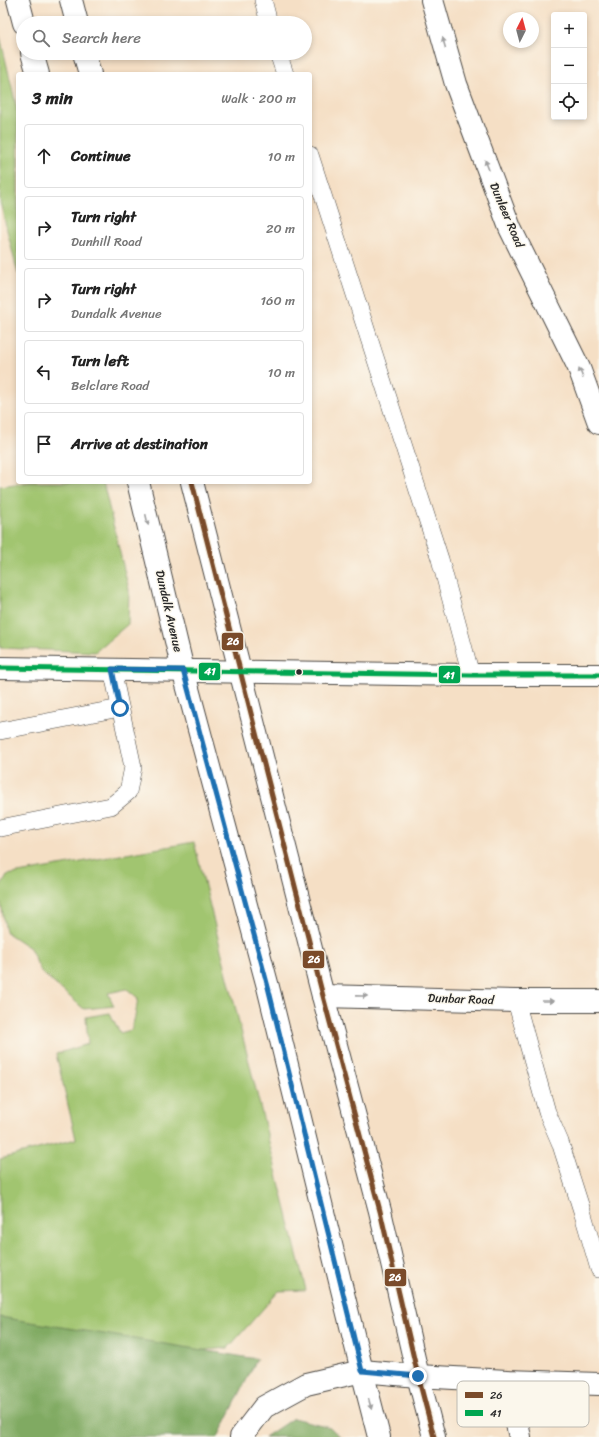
<!DOCTYPE html>
<html lang="en">
<head>
<meta charset="utf-8">
<style>
  :root { --surface:#fff; --page:#f2f2f2; --text:#222; --muted:#767676; --line:#e0e0e0 }
  body { margin:0; font-family:Sriracha,sans-serif; background:var(--page); color:var(--text) }
  .controls { position:absolute; right:12px; top:12px; display:grid; overflow:hidden; border-radius:4px; box-shadow:0 2px 6px #0003 }
  .controls button { width:36px; height:36px; display:grid; place-items:center; padding:0; border:0; border-bottom:1px solid var(--line); background:var(--surface); color:var(--text); font:20px sans-serif }
  .compass { position:absolute; left:503px; top:12px; width:36px; height:36px; border-radius:50%; background:var(--surface); box-shadow:0 2px 6px #0003; rotate:6deg }
  .stop { position:absolute; width:12px; height:12px; margin:-9px; border:3px solid #1f6fb2; border-radius:50%; background:#fff }
  .stop.end { background:#1f6fb2; border-color:#fff; box-shadow:0 1px 4px #0008 }
  .list { margin:0; padding:0; list-style:none }
  h2 { display:flex; justify-content:space-between; align-items:center; height:52px; margin:0; padding:0 16px; font-size:17px }
  h2 small { font-size:13px; font-weight:400; color:var(--muted) }
  .list li { display:grid; grid-template-columns:26px 1fr auto; gap:12px; align-items:center; box-sizing:border-box; height:64px; margin:0 8px 8px; padding:0 8px; border:1px solid var(--line); border-radius:4px }
  .list b { display:block; font-size:15px; white-space:nowrap }
  .list p { margin:0; font-size:13px; white-space:nowrap; color:var(--muted) }
  .list em { font-size:13px; font-style:normal; color:var(--muted) }
  .icon { flex:none; width:22px; height:22px; fill:none; stroke:currentColor; stroke-width:2; stroke-linecap:round; stroke-linejoin:round }
  .map { position:relative; flex:none; width:599px; height:1437px; overflow:hidden }
  .search { position:absolute; background:var(--surface); box-shadow:0 2px 6px #0003; left:16px; top:16px; width:296px; height:44px; display:flex; align-items:center; gap:10px; box-sizing:border-box; padding:0 14px; border-radius:22px; color:var(--muted); font-size:15px }
  .panel { position:absolute; background:var(--surface); box-shadow:0 2px 6px #0003; left:16px; top:72px; width:296px; height:412px; border-radius:4px }
  .map>svg:first-child { display:block }
  .green { fill:#a1c56f; stroke:#66784d }
  .forest { fill:#80aa62; stroke:#566a46 }
  .lines { fill:none; stroke-linecap:round; stroke-linejoin:round }
  .lane-casing { stroke:#494642; stroke-width:18 }
  .street-casing { stroke:#494642; stroke-width:24 }
  .secondary-casing { stroke:#494642; stroke-width:24 }
  .primary-casing { stroke:#494642; stroke-width:24 }
  .lane { stroke:#fff; stroke-width:17 }
  .street { stroke:#fff; stroke-width:22 }
  .secondary { stroke:#fff; stroke-width:22 }
  .primary { stroke:#fff; stroke-width:22 }
  .bus-1-casing { stroke:#fbf7ec; stroke-width:8 }
  .bus-2-casing { stroke:#fbf7ec; stroke-width:8 }
  .bus-1 { stroke:#7a4b2a; stroke-width:5 }
  .bus-2 { stroke:#00a651; stroke-width:5 }
  .oneway { fill:#a0a0a0 }
  .route { stroke:#1f6fb2; stroke-width:5 }
  .bus-dot { fill:#2b2b2b; stroke:#fbf7ec; stroke-width:1.5 }
  .labels { text-anchor:middle; dominant-baseline:central; stroke-width:3; stroke-linejoin:round; paint-order:stroke }
  .street-label { font-size:12px; fill:#2b2b2b; stroke:#fbf7ec }
  .key { fill:#fbf7ec; stroke:#bdbab2; stroke-width:1 }
  .key-label { font-size:11px; fill:#2b2b2b }
  .line-badge { stroke:#fbf7ec; stroke-width:1.5 }
  .badge-label { font-size:11px; text-anchor:middle; font-weight:bold; fill:#fff }
</style>
</head>
<body>
<div class="map">
<svg width="599" height="1437" viewBox="0 0 599 1437">
  <rect width="100%" height="100%" fill="#fbf7ec"/>
  <filter id="ink" filterUnits="userSpaceOnUse"><feTurbulence type="fractalNoise" baseFrequency=".025" numOctaves="2"/><feDisplacementMap in="SourceGraphic" scale="8" xChannelSelector="R" yChannelSelector="G"/><feConvolveMatrix kernelMatrix="1 2 1 2 8 2 1 2 1" color-interpolation-filters="sRGB"/></filter>
  <filter id="wash" filterUnits="userSpaceOnUse"><feTurbulence type="fractalNoise" baseFrequency=".012" numOctaves="4" result="noise"/><feDisplacementMap in="SourceGraphic" scale="16" xChannelSelector="R" yChannelSelector="G"/><feGaussianBlur stdDeviation="0.9" result="paint"/><feColorMatrix in="noise" values="0 0 0 0 0 0 0 0 0 0 0 0 0 0 0 0 0 1.4 0 .05"/><feComposite in="paint" operator="in"/></filter>
  <g filter="url(#wash)">
    <rect width="100%" height="100%" fill="#f5dfc5"/>
    <g class="green">
      <path d="M 0,36 L 18,114 L 18,274 L 0,202 Z"/>
      <path d="M 30,482 L 103,482 L 129,590 L 128,624 L 95,652 L 0,648 L 0,486 Z"/>
      <path d="M 194,842 L 306,1290 L 279,1291 L 228,1348 L 162,1354 L 0,1318 L 0,1159 L 76,1139 L 56,1054 L 88,1044 L 86,1017 L 110,1013 L 120,1033 L 131,1030 L 135,1017 L 138,998 L 127,989 L 108,993 L 114,1006 L 84,1009 L 41,972 L 30,948 L 6,932 L 0,898 L 0,887 L 7,875 Z"/>
    </g>
    <g class="forest">
      <path d="M 0,1317 L 257,1359 L 218,1437 L 0,1437 Z"/>
      <path d="M 293,1418 L 330,1427 L 340,1437 L 265,1437 Z"/>
    </g>
  </g>
  <g filter="url(#ink)">
    <g class="lines">
      <g class="lane-casing">
        <g id="lane">
          <path d="M 263,0 L 269,23"/>
          <path d="M 278,53 L 285,74"/>
          <path d="M 310,155 L 440,559 L 471,675"/>
          <path d="M 0,731 L 120,708"/>
          <path d="M 0,828 L 111,806 L 128,792 L 133,767 L 112,669"/>
          <path d="M 516,1001 L 547,1112 L 560,1142 L 582,1211 L 599,1269"/>
        </g>
      </g>
      <g class="street-casing">
        <g id="street">
          <path d="M 432,0 L 456,84 L 510,228 L 579,368 L 599,423"/>
          <path d="M 0,668 L 471,675 L 599,675"/>
          <path d="M 323,996 L 516,1001 L 599,1001"/>
          <path d="M 507,1381 L 520,1437"/>
        </g>
      </g>
      <g class="secondary-casing">
        <g id="secondary">
          <path d="M 362,1371 L 379,1437"/>
          <path d="M 434,1437 L 418,1376 L 507,1381 L 599,1384"/>
        </g>
      </g>
      <g class="primary-casing">
        <g id="primary">
          <path d="M 18,0 L 24,23"/>
          <path d="M 71,0 L 77,23"/>
          <path d="M 32,53 L 38,74"/>
          <path d="M 84,53 L 90,74"/>
          <path d="M 138,482 L 183,670 L 268,987 L 362,1371"/>
          <path d="M 192,482 L 323,996 L 380,1211 L 418,1376 L 362,1371 L 306,1384 L 264,1407 L 241,1437"/>
        </g>
      </g>
      <use href="#lane" class="lane"/>
      <use href="#street" class="street"/>
      <use href="#secondary" class="secondary"/>
      <use href="#primary" class="primary"/>
      <g class="bus-1-casing">
        <path id="bus-1" d="M 192,482 L 323,996 L 380,1211 L 418,1376 L 434,1437"/>
      </g>
      <g class="bus-2-casing">
        <path id="bus-2" d="M 0,668 L 471,675 L 599,675"/>
      </g>
      <use href="#bus-1" class="bus-1"/>
      <use href="#bus-2" class="bus-2"/>
    </g>
    <defs><path id="oneway-solid" d="M-6-.8H1V-3.2L6.5 0L1 3.2V.8H-6Z"/></defs>
    <g class="oneway">
      <use href="#oneway-solid" transform="translate(444 43) rotate(-106)"/>
      <use href="#oneway-solid" transform="translate(487 165) rotate(-111)"/>
      <use href="#oneway-solid" transform="translate(581 373) rotate(-111)"/>
      <use href="#oneway-solid" transform="translate(147 520) rotate(77)"/>
      <use href="#oneway-solid" transform="translate(362 996) rotate(1)"/>
      <use href="#oneway-solid" transform="translate(548 1001)"/>
      <use href="#oneway-solid" transform="translate(370 1404) rotate(75)"/>
    </g>
  </g>
  <g class="lines" filter="url(#ink)">
    <path class="route" d="M 120,708 L 112,669 L 183,670 L 268,987 L 362,1371 L 418,1376"/>
  </g>
  <circle class="bus-dot" cx="299" cy="672" r="3.5"/>
  <g class="labels">
    <g class="street-label">
      <text transform="translate(507 215) rotate(67)">Dunleer Road</text>
      <text transform="translate(169 611) rotate(77)">Dundalk Avenue</text>
      <text transform="translate(461 999) rotate(2)">Dunbar Road</text>
    </g>
  </g>
  <rect x="457" y="1381" width="132" height="46" rx="6" class="key"/>
  <rect x="465" y="1392" width="18" height="6" fill="#7a4b2a"/>
  <rect x="465" y="1410" width="18" height="6" fill="#00a651"/>
  <g class="key-label">
    <text x="490" y="1399">26</text>
    <text x="490" y="1417">41</text>
  </g>
  <g class="line-badge">
    <rect x="221" y="632" width="23" height="19" rx="4" fill="#7a4b2a"/>
    <rect x="198" y="662" width="23" height="19" rx="4" fill="#00a651"/>
    <rect x="438" y="665" width="23" height="19" rx="4" fill="#00a651"/>
    <rect x="302" y="950" width="23" height="19" rx="4" fill="#7a4b2a"/>
    <rect x="384" y="1268" width="23" height="19" rx="4" fill="#7a4b2a"/>
  </g>
  <g class="badge-label">
    <text x="233" y="645">26</text>
    <text x="210" y="675">41</text>
    <text x="449" y="679">41</text>
    <text x="314" y="963">26</text>
    <text x="395" y="1281">26</text>
  </g>
</svg>
<div class="controls">
<button>+</button>
<button>−</button>
<button><svg class="icon" aria-label="locate" viewBox="0 0 24 24"><circle cx="12" cy="12" r="6"/><path d="M12 2v4M12 18v4M2 12h4M18 12h4"/></svg></button>
</div>
<svg class="compass" viewBox="-18 -18 36 36"><path d="M0-13l5 13h-10z" fill="#e53935"/><path d="M0 13l5-13h-10z" fill="#767676"/></svg>
<div class="stop" style="left:120px;top:708px"></div>
<div class="stop end" style="left:418px;top:1376px"></div>
<div class="search"><svg class="icon" aria-label="search" viewBox="0 0 24 24"><circle cx="10" cy="10" r="6"/><path d="M15 15l6 6"/></svg>Search here</div>
<section class="panel">
<h2>3 min<small>Walk · 200 m</small></h2>
<ul class="list">
<li><svg class="icon" aria-label="ahead" viewBox="0 0 24 24"><path d="M12 20V5M6 11l6-6 6 6"/></svg><div><b>Continue</b></div><em>10 m</em></li>
<li><svg class="icon" aria-label="right" viewBox="0 0 24 24"><path d="M7 20v-9h11M14 6l5 5-5 5"/></svg><div><b>Turn right</b><p>Dunhill Road</p></div><em>20 m</em></li>
<li><svg class="icon" aria-label="right" viewBox="0 0 24 24"><path d="M7 20v-9h11M14 6l5 5-5 5"/></svg><div><b>Turn right</b><p>Dundalk Avenue</p></div><em>160 m</em></li>
<li><svg class="icon" aria-label="left" viewBox="0 0 24 24"><path d="M17 20v-9H6M10 6l-5 5 5 5"/></svg><div><b>Turn left</b><p>Belclare Road</p></div><em>10 m</em></li>
<li><svg class="icon" aria-label="arrive" viewBox="0 0 24 24"><path d="M6 21V4h12l-3 4 3 4H6"/></svg><div><b>Arrive at destination</b></div></li>
</ul>
</section>
</div>
</body>
</html>
